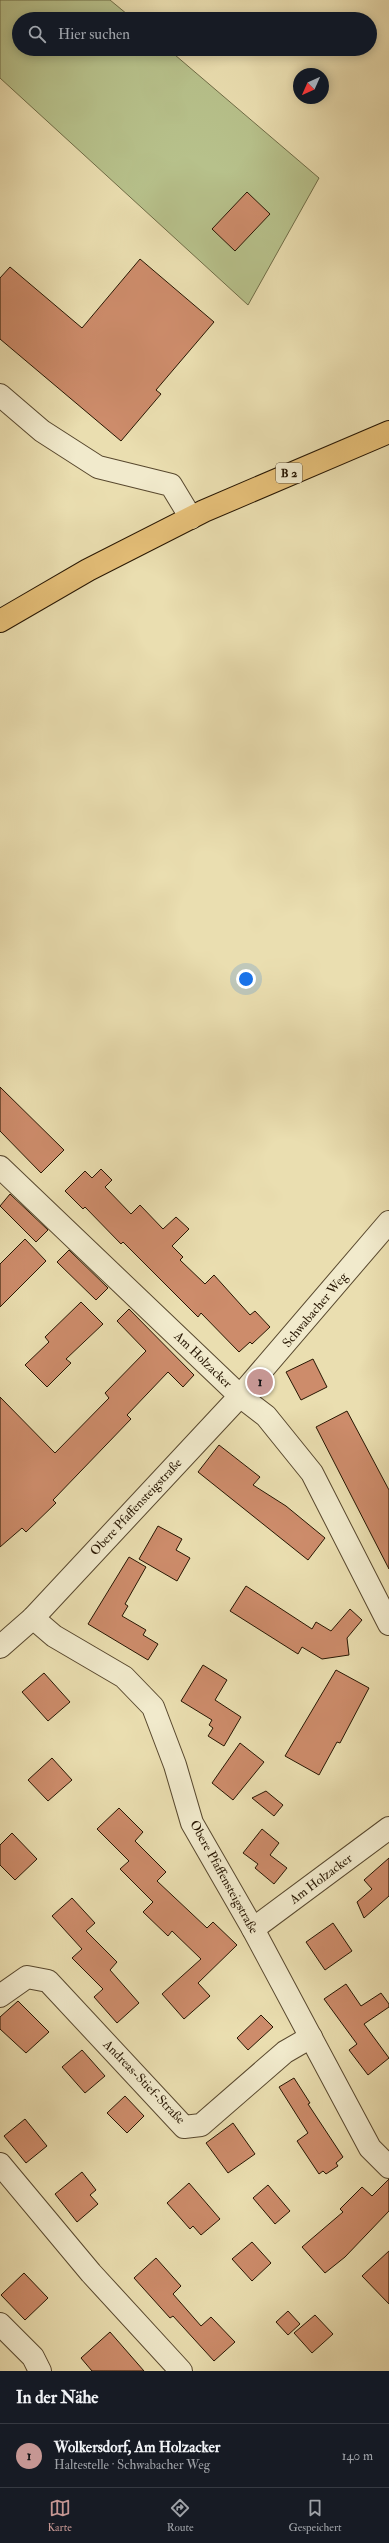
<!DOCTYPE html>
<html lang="de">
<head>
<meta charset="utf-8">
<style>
  :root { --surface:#171b24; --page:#242831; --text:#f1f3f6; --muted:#9ea1a6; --line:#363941; --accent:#c59692 }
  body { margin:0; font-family:"IM FELL Double Pica",serif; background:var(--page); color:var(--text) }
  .compass { position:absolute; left:293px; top:68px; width:36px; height:36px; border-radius:50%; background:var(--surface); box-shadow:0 2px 10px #0003; rotate:225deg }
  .you { position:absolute; left:246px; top:979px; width:14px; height:14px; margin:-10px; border:3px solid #fff; border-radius:50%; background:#1a73e8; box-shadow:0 0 0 6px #1a73e833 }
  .badge { display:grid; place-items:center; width:26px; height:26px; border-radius:50%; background:var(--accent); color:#111; font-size:13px; font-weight:700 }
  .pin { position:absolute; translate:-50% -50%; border:2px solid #fff; box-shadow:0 1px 4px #0006 }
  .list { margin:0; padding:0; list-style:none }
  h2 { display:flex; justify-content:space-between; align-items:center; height:52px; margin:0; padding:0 16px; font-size:17px }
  h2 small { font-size:13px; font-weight:400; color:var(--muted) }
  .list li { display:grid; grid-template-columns:26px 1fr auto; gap:12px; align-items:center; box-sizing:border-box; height:64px; padding:0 16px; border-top:1px solid var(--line) }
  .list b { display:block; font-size:15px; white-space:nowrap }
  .list p { margin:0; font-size:13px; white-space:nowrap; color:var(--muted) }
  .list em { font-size:13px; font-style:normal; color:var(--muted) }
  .icon { flex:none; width:22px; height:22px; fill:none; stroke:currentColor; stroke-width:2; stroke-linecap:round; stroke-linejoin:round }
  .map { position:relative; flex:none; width:389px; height:2371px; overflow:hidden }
  .search { position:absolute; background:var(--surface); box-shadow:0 2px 10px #0003; left:12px; right:12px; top:12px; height:44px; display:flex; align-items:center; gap:10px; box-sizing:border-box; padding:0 14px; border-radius:22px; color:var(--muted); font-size:15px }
  .sheet { height:116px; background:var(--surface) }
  nav { display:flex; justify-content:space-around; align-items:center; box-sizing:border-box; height:56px; border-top:1px solid var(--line); background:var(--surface); font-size:11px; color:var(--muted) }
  nav a { display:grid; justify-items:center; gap:2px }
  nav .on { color:var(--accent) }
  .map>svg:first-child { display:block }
  .green { fill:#b7c18b; stroke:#6f6c46 }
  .building { fill:#cd8c6b; stroke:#271602 }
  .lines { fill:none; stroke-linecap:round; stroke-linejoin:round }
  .minor-casing { stroke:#58482e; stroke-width:24 }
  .major-casing { stroke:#271602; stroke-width:24 }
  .minor { stroke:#f1eacc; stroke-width:22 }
  .major { stroke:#e5bf78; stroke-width:22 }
  .labels { text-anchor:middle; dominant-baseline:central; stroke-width:3; stroke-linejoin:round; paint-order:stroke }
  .shield { fill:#f1eacc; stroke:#64563f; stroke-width:1 }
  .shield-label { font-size:12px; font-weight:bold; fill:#271602 }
  .street-label { font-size:13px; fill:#271602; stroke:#f1eacc }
</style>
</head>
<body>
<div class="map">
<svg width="389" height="2371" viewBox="0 0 389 2371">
  <rect width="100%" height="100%" fill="#eadeb0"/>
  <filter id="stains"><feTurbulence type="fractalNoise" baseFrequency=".005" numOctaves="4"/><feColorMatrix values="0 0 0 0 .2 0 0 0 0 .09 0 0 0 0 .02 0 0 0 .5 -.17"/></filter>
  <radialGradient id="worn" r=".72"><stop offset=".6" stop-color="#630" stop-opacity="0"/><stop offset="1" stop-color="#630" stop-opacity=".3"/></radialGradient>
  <path class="green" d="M 0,0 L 110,0 L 133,19 L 19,19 L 19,49 L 168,49 L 319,178 L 248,305 L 0,78 Z"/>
  <g class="building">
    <path d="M 247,192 L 270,214 L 235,251 L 212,229 Z"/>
    <path d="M 140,259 L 214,322 L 156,390 L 161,394 L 121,441 L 0,339 L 0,278 L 10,267 L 82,328 Z"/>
    <path d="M 0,1087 L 64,1150 L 41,1173 L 0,1131 Z"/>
    <path d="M 101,1169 L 112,1180 L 105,1187 L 131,1214 L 140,1205 L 163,1229 L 176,1217 L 189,1229 L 172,1246 L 183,1257 L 180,1260 L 205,1284 L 214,1275 L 250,1315 L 255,1311 L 270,1327 L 252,1344 L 250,1342 L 239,1352 L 201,1313 L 198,1317 L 123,1242 L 121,1244 L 85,1207 L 83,1209 L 65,1191 L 85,1171 L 92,1178 Z"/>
    <path d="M 10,1194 L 48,1230 L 36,1242 L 0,1206 Z"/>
    <path d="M 25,1239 L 46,1261 L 0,1307 L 0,1264 Z"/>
    <path d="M 69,1250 L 108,1288 L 96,1300 L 57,1262 Z"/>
    <path d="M 81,1302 L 103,1324 L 66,1359 L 71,1363 L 47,1387 L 25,1365 L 49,1342 L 45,1337 Z"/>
    <path d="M 129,1309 L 194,1375 L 183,1387 L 168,1372 L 127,1415 L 131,1419 L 53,1500 L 56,1503 L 26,1532 L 22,1528 L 0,1547 L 0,1397 L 55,1453 L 109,1398 L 105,1393 L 146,1351 L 117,1321 Z"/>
    <path d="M 313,1359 L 327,1387 L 301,1400 L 286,1372 Z"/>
    <path d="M 347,1411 L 389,1490 L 389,1569 L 316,1427 Z"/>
    <path d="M 219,1445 L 260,1477 L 253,1485 L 286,1506 L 325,1538 L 308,1560 L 198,1472 Z"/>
    <path d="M 158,1526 L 182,1539 L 176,1550 L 190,1558 L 177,1581 L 139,1559 Z"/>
    <path d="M 129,1557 L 146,1567 L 125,1604 L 128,1606 L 122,1616 L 146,1630 L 143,1635 L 158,1644 L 148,1660 L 88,1624 Z"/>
    <path d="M 246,1586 L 312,1629 L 316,1622 L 331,1631 L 350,1609 L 362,1620 L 347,1638 L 349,1655 L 322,1659 L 302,1647 L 298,1654 L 230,1611 Z"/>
    <path d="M 203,1665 L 227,1680 L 215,1700 L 241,1717 L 224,1746 L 208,1736 L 213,1728 L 209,1725 L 212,1720 L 181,1701 Z"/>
    <path d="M 336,1670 L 369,1688 L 340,1743 L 337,1742 L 319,1775 L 285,1756 Z"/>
    <path d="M 44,1673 L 70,1702 L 48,1721 L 22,1692 Z"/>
    <path d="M 240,1743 L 264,1762 L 233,1800 L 212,1783 Z"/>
    <path d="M 52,1758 L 72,1780 L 48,1801 L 28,1780 Z"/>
    <path d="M 266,1791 L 283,1805 L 274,1816 L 252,1798 Z"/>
    <path d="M 119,1808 L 143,1832 L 135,1841 L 166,1872 L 157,1881 L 207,1928 L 213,1922 L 237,1945 L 198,1983 L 210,1996 L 184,2019 L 162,1994 L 201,1959 L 172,1931 L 168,1936 L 143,1912 L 153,1902 L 120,1869 L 129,1861 L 97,1829 Z"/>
    <path d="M 262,1829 L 279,1843 L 270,1855 L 287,1868 L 274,1884 L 255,1868 L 258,1864 L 243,1853 Z"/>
    <path d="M 12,1833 L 37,1859 L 15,1880 L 0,1865 L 0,1845 Z"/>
    <path d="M 389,1858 L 389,1896 L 364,1918 L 357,1902 L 372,1889 L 364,1880 Z"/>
    <path d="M 72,1898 L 95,1923 L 86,1931 L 117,1962 L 110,1970 L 139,2003 L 117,2023 L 94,1997 L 103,1989 L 72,1958 L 82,1949 L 52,1916 Z"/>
    <path d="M 333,1923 L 352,1951 L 325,1970 L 306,1942 Z"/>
    <path d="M 346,1984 L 361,2006 L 381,1993 L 389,2004 L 389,2007 L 364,2024 L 389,2058 L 368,2075 L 349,2050 L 357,2044 L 324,1999 Z"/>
    <path d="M 18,2001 L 49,2032 L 26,2053 L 0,2029 L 0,2017 Z"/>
    <path d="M 261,2015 L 273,2027 L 248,2050 L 237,2038 Z"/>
    <path d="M 82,2050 L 105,2076 L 85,2093 L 62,2067 Z"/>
    <path d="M 294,2078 L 310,2103 L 308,2104 L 343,2157 L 336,2163 L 338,2166 L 326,2174 L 323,2171 L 319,2174 L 297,2141 L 308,2133 L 279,2087 Z"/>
    <path d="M 125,2096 L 144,2116 L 127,2133 L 107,2113 Z"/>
    <path d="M 25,2119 L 47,2146 L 26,2163 L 4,2136 Z"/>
    <path d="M 233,2123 L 255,2154 L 228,2173 L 206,2143 Z"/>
    <path d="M 82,2172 L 96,2190 L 90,2195 L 98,2204 L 77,2222 L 55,2194 Z"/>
    <path d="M 389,2179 L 389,2211 L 345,2257 L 325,2273 L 302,2247 L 343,2212 L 340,2209 L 362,2187 L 372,2196 Z"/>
    <path d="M 189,2183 L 220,2219 L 201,2235 L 193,2226 L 190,2229 L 167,2203 Z"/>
    <path d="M 268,2185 L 290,2211 L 275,2224 L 253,2198 Z"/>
    <path d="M 252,2242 L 271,2263 L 252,2281 L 232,2259 Z"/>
    <path d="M 389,2251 L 389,2304 L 362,2276 Z"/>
    <path d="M 156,2258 L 181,2286 L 173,2294 L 201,2326 L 211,2317 L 235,2342 L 214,2361 L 173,2316 L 170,2318 L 134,2278 Z"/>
    <path d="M 24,2273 L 48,2298 L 25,2320 L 1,2295 Z"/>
    <path d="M 288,2311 L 300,2324 L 288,2335 L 276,2322 Z"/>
    <path d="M 315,2315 L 333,2334 L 312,2353 L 294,2333 Z"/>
    <path d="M 110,2332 L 144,2371 L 92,2371 L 81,2358 Z"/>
  </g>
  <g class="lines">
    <g class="minor-casing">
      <g id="minor">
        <path d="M 0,395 L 42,431 L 98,467 L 171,485 L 191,518"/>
        <path d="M 0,1167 L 240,1396 L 266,1416 L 312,1473 L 389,1624"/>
        <path d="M 33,1618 L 54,1636 L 124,1677 L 153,1707 L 175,1765 L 192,1823 L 253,1929 L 370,2148 L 389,2167"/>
        <path d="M 0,1647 L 33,1618 L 240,1396 L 389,1222"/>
        <path d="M 253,1929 L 389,1828"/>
        <path d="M 0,1996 L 27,1977 L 48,1981 L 184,2127 L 201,2125 L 285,2052 L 311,2037"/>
        <path d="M 0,2164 L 91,2273 L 181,2371"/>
        <path d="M 0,2324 L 33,2357 L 40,2371"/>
      </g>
    </g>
    <g class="major-casing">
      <path id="major" d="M 0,621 L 88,570 L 204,511 L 389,432"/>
    </g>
    <use href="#minor" class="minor"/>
    <use href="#major" class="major"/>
  </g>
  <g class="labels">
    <rect class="shield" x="276" y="463" width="26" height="20" rx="3"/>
    <g class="shield-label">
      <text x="289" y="473">B 2</text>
    </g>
    <g class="street-label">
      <text transform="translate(315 1310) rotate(-50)">Schwabacher Weg</text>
      <text transform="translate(203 1360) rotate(44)">Am Holzacker</text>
      <text transform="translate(136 1507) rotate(-47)">Obere Pfaffensteigstraße</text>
      <text transform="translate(224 1877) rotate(61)">Obere Pfaffensteigstraße</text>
      <text transform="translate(321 1879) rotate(-37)">Am Holzacker</text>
      <text transform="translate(144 2082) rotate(46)">Andreas-Stief-Straße</text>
    </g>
  </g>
  <rect width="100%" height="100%" filter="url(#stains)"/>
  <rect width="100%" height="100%" fill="url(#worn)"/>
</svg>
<svg class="compass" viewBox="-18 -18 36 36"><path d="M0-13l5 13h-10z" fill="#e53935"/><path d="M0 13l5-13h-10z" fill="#9ea1a6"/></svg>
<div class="you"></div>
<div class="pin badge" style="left:260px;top:1382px">1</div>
<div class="search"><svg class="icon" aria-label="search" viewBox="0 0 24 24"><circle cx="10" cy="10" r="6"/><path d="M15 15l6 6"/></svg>Hier suchen</div>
</div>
<section class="sheet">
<h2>In der Nähe<small></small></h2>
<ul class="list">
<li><span class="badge">1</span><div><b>Wolkersdorf, Am Holzacker</b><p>Haltestelle · Schwabacher Weg</p></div><em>140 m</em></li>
</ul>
</section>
<nav>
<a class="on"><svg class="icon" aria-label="map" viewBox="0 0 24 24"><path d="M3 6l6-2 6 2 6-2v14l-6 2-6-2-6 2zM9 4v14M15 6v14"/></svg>Karte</a>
<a><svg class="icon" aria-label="directions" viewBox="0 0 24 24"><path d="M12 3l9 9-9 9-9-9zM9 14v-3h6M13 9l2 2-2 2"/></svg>Route</a>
<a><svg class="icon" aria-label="saved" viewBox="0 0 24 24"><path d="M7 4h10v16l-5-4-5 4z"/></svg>Gespeichert</a>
</nav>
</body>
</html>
